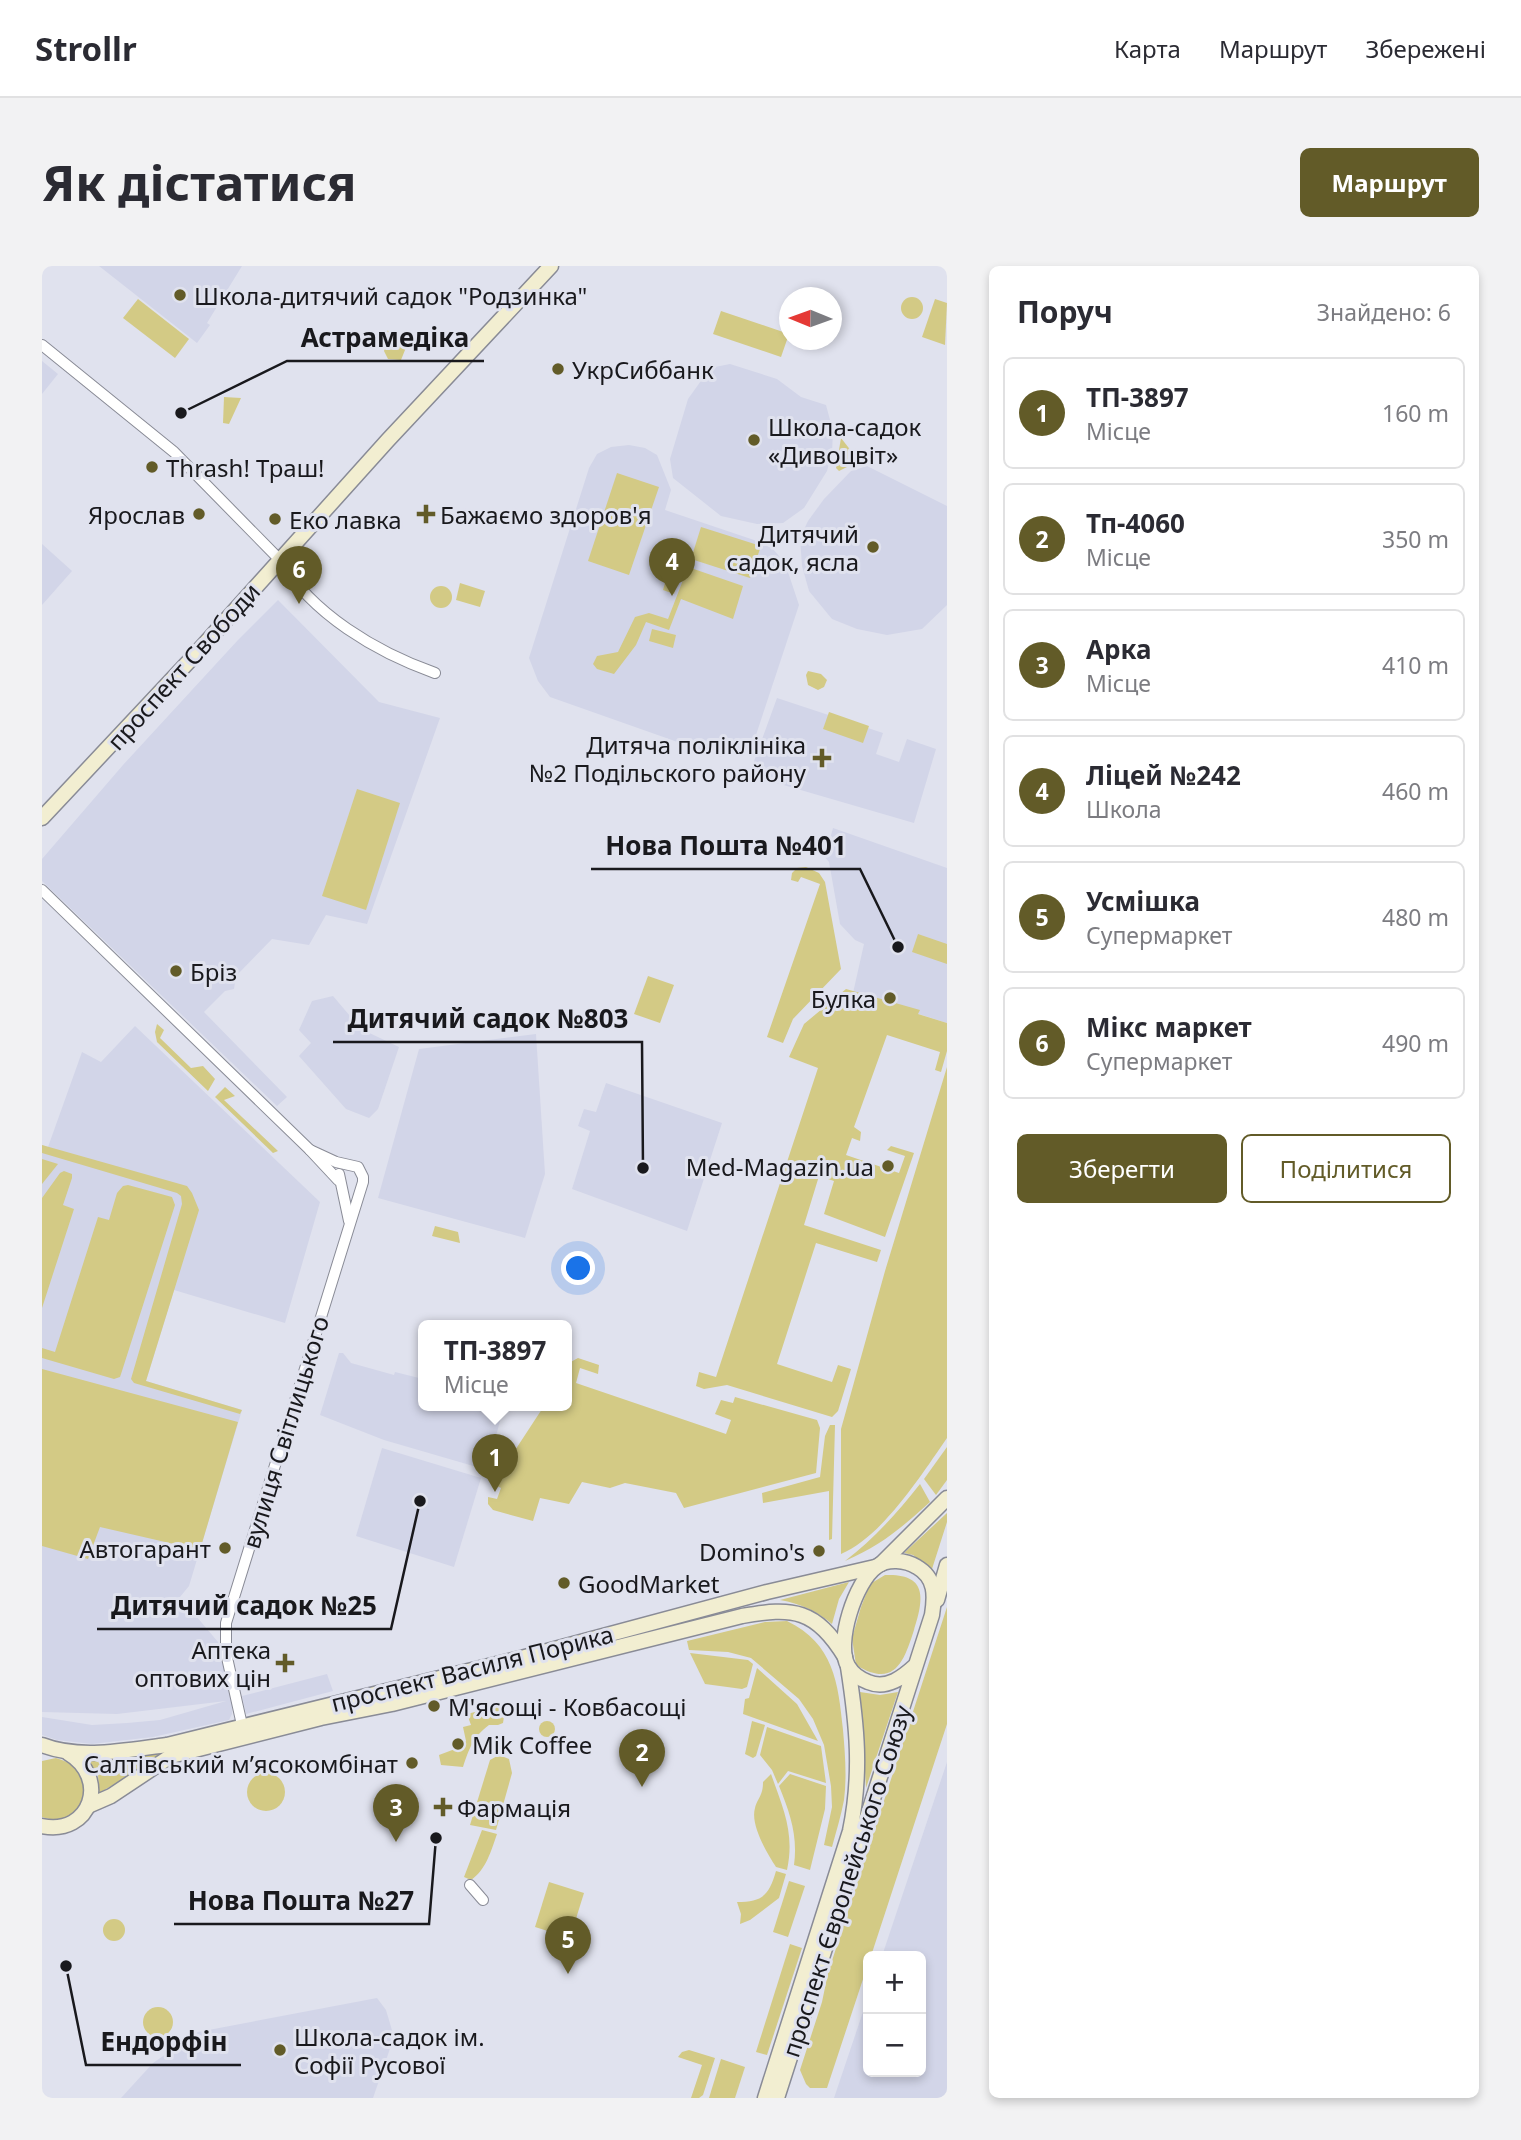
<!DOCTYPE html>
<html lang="uk">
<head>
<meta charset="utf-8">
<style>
  :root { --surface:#fff; --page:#f2f2f3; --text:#2b2b33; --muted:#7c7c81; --line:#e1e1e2; --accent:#625b28 }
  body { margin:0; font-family:"Noto Sans",sans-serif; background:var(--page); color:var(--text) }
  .controls { position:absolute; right:21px; bottom:21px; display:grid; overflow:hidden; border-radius:10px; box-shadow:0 4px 10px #0003 }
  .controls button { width:63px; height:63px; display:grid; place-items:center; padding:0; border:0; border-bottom:2px solid var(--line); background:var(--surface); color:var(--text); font:35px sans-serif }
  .compass { position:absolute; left:737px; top:21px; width:63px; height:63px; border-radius:50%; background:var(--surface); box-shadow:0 4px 10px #0003; rotate:271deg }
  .you { position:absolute; left:537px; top:1003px; width:24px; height:24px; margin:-18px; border:5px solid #fff; border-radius:50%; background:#1a73e8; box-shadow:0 0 0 10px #1a73e833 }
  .badge { display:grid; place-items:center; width:46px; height:46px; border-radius:50%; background:var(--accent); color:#fff; font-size:23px; font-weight:700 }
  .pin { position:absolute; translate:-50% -58px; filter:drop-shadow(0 2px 4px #0008) }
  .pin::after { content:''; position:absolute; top:37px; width:24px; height:21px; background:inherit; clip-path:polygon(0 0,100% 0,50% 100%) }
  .popup { position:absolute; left:376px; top:1054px; width:154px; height:91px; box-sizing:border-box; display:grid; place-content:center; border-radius:10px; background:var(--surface); filter:drop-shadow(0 2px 5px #0005); font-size:23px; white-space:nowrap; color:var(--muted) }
  .popup b { font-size:26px; color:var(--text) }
  .popup::after { content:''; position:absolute; left:50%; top:100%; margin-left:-14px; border:14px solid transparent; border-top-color:var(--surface) }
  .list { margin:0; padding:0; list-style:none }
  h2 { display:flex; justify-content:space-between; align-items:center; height:91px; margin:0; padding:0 28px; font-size:30px }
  h2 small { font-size:23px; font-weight:400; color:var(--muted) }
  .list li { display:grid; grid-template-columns:46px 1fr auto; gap:21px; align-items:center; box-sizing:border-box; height:112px; margin:0 14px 14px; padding:0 14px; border:2px solid var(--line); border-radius:10px }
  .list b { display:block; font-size:26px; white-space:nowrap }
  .list p { margin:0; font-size:23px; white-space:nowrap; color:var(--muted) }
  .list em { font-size:23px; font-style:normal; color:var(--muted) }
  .actions { display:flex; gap:14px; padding:21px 28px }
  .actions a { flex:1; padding:16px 0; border:2px solid var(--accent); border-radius:10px; text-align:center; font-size:24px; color:var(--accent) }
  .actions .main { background:var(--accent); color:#fff }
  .map { position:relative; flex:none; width:905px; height:1832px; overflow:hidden; border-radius:10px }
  header { display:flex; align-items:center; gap:42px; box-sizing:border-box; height:98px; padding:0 35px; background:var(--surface); border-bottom:2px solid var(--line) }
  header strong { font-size:33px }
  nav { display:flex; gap:38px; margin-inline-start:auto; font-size:24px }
  .intro { display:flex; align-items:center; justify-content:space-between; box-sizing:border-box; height:168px; padding:0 42px }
  h1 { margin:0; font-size:49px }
  .button { padding:18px 32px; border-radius:10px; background:var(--accent); color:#fff; font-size:24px; font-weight:700 }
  main { display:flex; gap:42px; padding:0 42px }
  aside { flex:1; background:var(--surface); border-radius:10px; box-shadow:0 4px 10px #0003 }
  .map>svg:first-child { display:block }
  .built { fill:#d2d5e8 }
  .green { fill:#d3ca85 }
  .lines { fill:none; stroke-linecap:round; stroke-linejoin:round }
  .street-casing { stroke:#898b96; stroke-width:12 }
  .secondary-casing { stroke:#898b96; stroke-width:17 }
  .street { stroke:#fff; stroke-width:10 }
  .secondary { stroke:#f2eed1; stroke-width:14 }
  .poi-dot { fill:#625b28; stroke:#e0e2ee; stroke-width:2.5 }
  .labels { text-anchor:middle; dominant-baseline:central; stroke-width:6; stroke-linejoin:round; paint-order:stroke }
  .poi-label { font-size:24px; fill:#19191d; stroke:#e0e2ee; text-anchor:start }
  .street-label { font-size:24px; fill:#19191d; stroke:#e0e2ee }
  .leader { fill:none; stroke:#19191d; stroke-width:2.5 }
  .callout-dot { fill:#19191d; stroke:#e0e2ee; stroke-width:2.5 }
  .callout-label { font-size:26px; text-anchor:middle; font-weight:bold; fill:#19191d; stroke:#e0e2ee; stroke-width:6; stroke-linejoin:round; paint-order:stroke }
</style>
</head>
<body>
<header>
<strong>Strollr</strong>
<nav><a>Карта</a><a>Маршрут</a><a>Збережені</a></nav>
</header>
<div class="intro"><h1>Як дістатися</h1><a class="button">Маршрут</a></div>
<main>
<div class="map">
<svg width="905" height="1832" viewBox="0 0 905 1832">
  <rect width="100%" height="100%" fill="#e0e2ee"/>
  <g class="built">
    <path d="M 57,0 L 200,0 L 165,57 L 168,59 L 155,77 Z"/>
    <path d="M 0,95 L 16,108 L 0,128 Z"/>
    <path d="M 688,98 L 735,113 L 759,131 L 784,139 L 791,165 L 790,187 L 785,205 L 762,242 L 741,257 L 715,258 L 679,250 L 631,212 L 628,193 L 646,133 L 666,105 L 673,101 Z"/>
    <path d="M 587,179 L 603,182 L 615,189 L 629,224 L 623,244 L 715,275 L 731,283 L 743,297 L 757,339 L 714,469 L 696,487 L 678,491 L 508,431 L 496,415 L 487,392 L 547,202 L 555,188 L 569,181 Z"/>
    <path d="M 825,200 L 905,240 L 905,339 L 880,363 L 845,369 L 815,363 L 790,353 L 767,325 L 760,300 L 758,272 L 766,255 L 782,233 L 809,205 Z"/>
    <path d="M 0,278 L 30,305 L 0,339 Z"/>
    <path d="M 236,334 L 337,436 L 398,452 L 325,658 L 284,649 L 267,679 L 230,673 L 194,710 L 192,723 L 183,725 L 162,746 L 245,831 L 235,840 L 0,615 L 0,593 L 81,499 L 196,374 Z"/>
    <path d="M 735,432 L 841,467 L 834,488 L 857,496 L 865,473 L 894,483 L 872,557 L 707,509 Z"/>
    <path d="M 791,562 L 905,602 L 905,757 L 811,727 L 822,678 L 813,674 L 798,658 L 787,596 L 783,591 Z"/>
    <path d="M 291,730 L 319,763 L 357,781 L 336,843 L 327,852 L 304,843 L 257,790 L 269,777 L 257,764 L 270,735 Z"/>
    <path d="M 93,760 L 278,936 L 243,1057 L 132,1024 L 104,1115 L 200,1144 L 147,1320 L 138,1331 L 176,1376 L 190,1434 L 190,1448 L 187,1454 L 111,1471 L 50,1478 L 15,1474 L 0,1469 L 0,1451 L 50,1459 L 85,1457 L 118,1454 L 184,1435 L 75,1448 L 0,1446 L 0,879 L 6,881 L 40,786 L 59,796 Z"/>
    <path d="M 494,768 L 503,908 L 483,972 L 336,932 L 377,783 Z"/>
    <path d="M 564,817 L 680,857 L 645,965 L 530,923 L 548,865 L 536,860 L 542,843 L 554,846 Z"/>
    <path d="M 297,1087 L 301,1087 L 309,1097 L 352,1109 L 353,1106 L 381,1113 L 381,1140 L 462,1140 L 445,1204 L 342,1174 L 278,1149 Z"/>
    <path d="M 340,1182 L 439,1212 L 412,1301 L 314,1270 Z"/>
    <path d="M 285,1408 L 291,1425 L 204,1448 L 200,1430 Z"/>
    <path d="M 905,1496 L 905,1832 L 792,1832 L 826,1731 L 826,1806 L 879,1806 L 879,1690 L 840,1690 Z"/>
    <path d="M 335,1732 L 344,1744 L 352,1771 L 331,1832 L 79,1832 L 111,1797 L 156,1766 Z"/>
  </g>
  <g class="green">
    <circle cx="870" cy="42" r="11"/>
    <path d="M 96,33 L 147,73 L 133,92 L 81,52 Z"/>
    <path d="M 893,33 L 905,37 L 903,79 L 880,71 Z"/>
    <path d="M 679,45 L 747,68 L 739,91 L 671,68 Z"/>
    <path d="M 342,64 L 365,69 L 367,74 L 359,94 L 346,93 L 342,85 L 344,78 L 337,74 L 338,68 Z"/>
    <path d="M 182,131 L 199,132 L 187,158 L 181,157 Z"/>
    <path d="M 799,172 L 817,195 L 797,205 L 794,202 Z"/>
    <path d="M 575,207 L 617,221 L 587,309 L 546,295 Z"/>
    <path d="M 659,261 L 719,280 L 708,312 L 649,293 Z"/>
    <path d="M 646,301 L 701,320 L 691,353 L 639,333 L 627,364 L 604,356 L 594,379 L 572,408 L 555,403 L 551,398 L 555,390 L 576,386 L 593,351 L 607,347 L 626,353 Z"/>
    <path d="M 627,303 L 639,307 L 632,328 L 621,324 Z"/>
    <path d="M 418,317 L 443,325 L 438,341 L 414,334 Z"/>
    <circle cx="399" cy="331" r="11"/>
    <path d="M 610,363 L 634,369 L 631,382 L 607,375 Z"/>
    <path d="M 766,405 L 779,408 L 785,414 L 782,421 L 776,424 L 766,419 L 764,409 Z"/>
    <path d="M 787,446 L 827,460 L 821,477 L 781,463 Z"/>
    <path d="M 315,523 L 358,537 L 324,644 L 280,630 Z"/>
    <path d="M 764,601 L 777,607 L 783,616 L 799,703 L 751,753 L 741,777 L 725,771 L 778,618 L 759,611 L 756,616 L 749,614 L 750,607 L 755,602 Z"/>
    <path d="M 876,668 L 905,678 L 905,698 L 870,686 Z"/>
    <path d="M 606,710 L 632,719 L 618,757 L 592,748 Z"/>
    <path d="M 804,723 L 878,744 L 876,748 L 905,757 L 905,785 L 899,806 L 893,804 L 898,786 L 845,769 L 812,861 L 819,866 L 818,875 L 810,872 L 804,889 L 857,907 L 863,890 L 845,884 L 849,880 L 872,887 L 843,971 L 782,948 L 792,915 L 777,910 L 762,959 L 839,984 L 835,996 L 774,977 L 735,1098 L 790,1116 L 796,1099 L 809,1103 L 796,1145 L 790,1151 L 685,1119 L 662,1123 L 654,1120 L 657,1106 L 674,1111 L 776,802 L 747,791 L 762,758 Z"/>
    <path d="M 115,758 L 122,764 L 118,772 L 149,802 L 161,800 L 173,813 L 166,825 L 115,776 L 113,766 Z"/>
    <path d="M 905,801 L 905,1172 C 880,1208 840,1271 799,1288 L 799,1163 L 843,1005 Z"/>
    <path d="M 183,821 L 193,830 L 182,834 L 236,885 L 231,887 L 173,831 Z"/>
    <path d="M 0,879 L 145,920 L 150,927 L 157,944 L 104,1115 L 200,1144 L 198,1148 L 92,1117 L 89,1113 L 140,938 L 139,930 L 135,927 L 0,887 Z"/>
    <path d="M 0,893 L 16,898 L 0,918 Z"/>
    <path d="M 22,905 L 30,908 L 30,912 L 21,939 L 32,943 L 0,1042 L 0,932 L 18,907 Z"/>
    <path d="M 86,919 L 130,931 L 133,939 L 80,1105 L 78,1111 L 72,1113 L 0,1092 L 0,1082 L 13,1086 L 56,951 L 67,954 L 75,927 L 81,920 Z"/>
    <path d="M 393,960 L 416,966 L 418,977 L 390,970 Z"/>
    <path d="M 536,1092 L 557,1099 L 556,1108 L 538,1102 L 534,1117 L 684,1168 L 689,1154 L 673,1148 L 679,1134 L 691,1137 L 693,1131 L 775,1154 L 778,1162 L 774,1207 L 642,1242 L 634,1227 L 583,1217 L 568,1222 L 540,1216 L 527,1238 L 498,1232 L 491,1255 L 451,1244 L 446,1238 L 446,1231 L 455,1233 L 459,1222 L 451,1218 L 502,1140 L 525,1140 L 525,1098 Z"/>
    <path d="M 0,1103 L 196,1156 L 158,1284 L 58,1261 L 46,1293 L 0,1280 Z"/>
    <path d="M 788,1159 L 793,1159 L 790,1273 L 787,1274 L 787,1225 L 721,1237 L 720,1227 L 778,1211 L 783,1170 Z"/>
    <path d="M 905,1181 L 905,1214 L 894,1229 L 882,1213 Z"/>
    <path d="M 878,1218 L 888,1236 C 859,1262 840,1279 803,1295 C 832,1273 855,1247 878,1218 Z"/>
    <path d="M 905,1247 L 905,1256 L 890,1303 L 871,1289 L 862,1287 Z"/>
    <path d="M 843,1309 C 886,1307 882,1333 872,1364 C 862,1395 853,1423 814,1399 L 810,1372 L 819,1341 L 828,1318 Z"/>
    <path d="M 807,1316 L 797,1333 L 790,1358 C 773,1344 759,1338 738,1334 Z"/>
    <path d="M 905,1341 L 905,1458 L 829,1690 L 826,1690 L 826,1698 L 785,1822 L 768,1822 L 764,1818 L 758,1804 L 780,1736 L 786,1707 Z"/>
    <path d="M 745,1355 C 792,1378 796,1416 801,1464 C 803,1487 805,1511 802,1534 C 799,1550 794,1566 790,1581 L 782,1579 L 790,1541 L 789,1520 L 782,1479 L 771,1453 L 757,1433 L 709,1392 L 686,1386 L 647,1384 L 645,1375 L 723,1356 Z"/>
    <path d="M 648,1387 L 706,1394 L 711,1398 L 705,1421 L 700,1423 L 663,1418 Z"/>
    <path d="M 715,1402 L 755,1438 L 776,1475 L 701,1448 L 703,1433 L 707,1432 Z"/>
    <path d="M 818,1426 L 838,1429 L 856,1426 L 824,1522 Z"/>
    <path d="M 464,1438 L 461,1457 L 456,1459 L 447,1459 C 431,1471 427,1483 421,1501 L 399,1499 L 397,1489 L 413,1483 L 414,1477 L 424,1475 L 421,1461 L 429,1459 L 425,1448 Z"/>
    <path d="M 710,1455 L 723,1459 L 714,1490 L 711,1492 L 703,1488 Z"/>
    <circle cx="505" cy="1463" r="8"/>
    <path d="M 725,1461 L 779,1480 L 784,1517 L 746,1505 L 736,1518 L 730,1504 L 718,1489 Z"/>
    <path d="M 130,1485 L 57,1527 L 56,1508 L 44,1494 Z"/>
    <path d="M 457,1489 L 467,1493 L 470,1507 L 454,1564 L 428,1559 L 448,1494 Z"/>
    <path d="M 14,1492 C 62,1504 41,1566 0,1551 L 0,1495 Z"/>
    <circle cx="224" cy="1526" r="19"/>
    <path d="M 729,1508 C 741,1542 753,1567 745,1604 L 734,1601 C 725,1587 708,1559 713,1542 C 716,1531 721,1530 721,1516 Z"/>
    <path d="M 748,1508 L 784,1520 L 783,1543 L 768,1604 L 752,1599 C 756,1570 748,1547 737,1520 Z"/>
    <path d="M 440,1564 L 455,1568 C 449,1585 444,1604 429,1614 L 422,1611 Z"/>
    <path d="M 734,1605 L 744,1608 L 737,1632 L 708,1654 L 698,1658 L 699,1648 L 695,1636 C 721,1636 727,1629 734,1605 Z"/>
    <path d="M 747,1615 L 763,1620 L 746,1671 L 731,1666 Z"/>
    <path d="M 507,1616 L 542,1627 L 528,1672 L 493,1661 Z"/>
    <circle cx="72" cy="1664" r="11"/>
    <path d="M 748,1678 L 760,1682 L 725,1789 L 714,1786 Z"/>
    <circle cx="116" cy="1756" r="15"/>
    <path d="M 647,1784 L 673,1792 L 661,1829 L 657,1832 L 649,1832 L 660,1799 L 636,1791 L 640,1786 Z"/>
    <path d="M 679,1793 L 703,1801 L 693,1832 L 667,1832 Z"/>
  </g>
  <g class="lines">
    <g class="street-casing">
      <g id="street">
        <path d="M 0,79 L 132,186 L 238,294 C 270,348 334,386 393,407"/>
        <path d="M 0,624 L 268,884 L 296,914"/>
        <path d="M 297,908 L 307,955"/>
        <path d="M 200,1459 L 184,1387 L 184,1357 L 321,916 L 321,911 L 316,901 L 294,896 L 268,884"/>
        <path d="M 428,1619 L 441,1634"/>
      </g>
    </g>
    <g class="secondary-casing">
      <g id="secondary">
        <path d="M 0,552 L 150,392 L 346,174 L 509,0"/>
        <path d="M 839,1298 L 905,1232"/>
        <path d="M 895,1334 L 905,1299"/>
        <path d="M 0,1479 C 38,1494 85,1484 125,1479 L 479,1392 L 725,1326 L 833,1301"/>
        <path d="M 46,1540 L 69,1530 L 129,1490 L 279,1452 L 350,1438 L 700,1350 C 751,1341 774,1343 803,1391"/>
        <path d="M 0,1560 C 49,1570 68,1512 26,1487"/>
        <path d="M 723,1832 L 808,1565 C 820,1507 815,1459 806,1401"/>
        <path d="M 735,1832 L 890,1349 C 893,1330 894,1312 875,1301 C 864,1294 845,1292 834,1301 C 814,1315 793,1377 806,1400 C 810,1407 818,1413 826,1416 C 845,1424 861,1411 874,1399"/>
      </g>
    </g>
    <use href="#street" class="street"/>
    <use href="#secondary" class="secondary"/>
  </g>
  <g class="poi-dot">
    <circle cx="138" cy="29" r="7"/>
    <circle cx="516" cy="103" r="7"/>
    <circle cx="712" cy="174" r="7"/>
    <circle cx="110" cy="201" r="7"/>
    <circle cx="157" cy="248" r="7"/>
    <path d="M380.5 237.5h7v7h7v7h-7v7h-7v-7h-7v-7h7z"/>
    <circle cx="233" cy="253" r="7"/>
    <circle cx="831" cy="281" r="7"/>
    <path d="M776.5 481.5h7v7h7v7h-7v7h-7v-7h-7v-7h7z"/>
    <circle cx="134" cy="705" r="7"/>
    <circle cx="848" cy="732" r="7"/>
    <circle cx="846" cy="900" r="7"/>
    <circle cx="183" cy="1282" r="7"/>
    <circle cx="777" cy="1285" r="7"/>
    <circle cx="522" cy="1317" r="7"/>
    <path d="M239.5 1386.5h7v7h7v7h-7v7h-7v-7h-7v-7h7z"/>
    <circle cx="392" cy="1440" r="7"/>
    <circle cx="416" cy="1478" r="7"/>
    <circle cx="370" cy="1497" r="7"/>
    <path d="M397.5 1530.5h7v7h7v7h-7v7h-7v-7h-7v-7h7z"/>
    <circle cx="238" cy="1784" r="7"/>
  </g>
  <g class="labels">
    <g class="poi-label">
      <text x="152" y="29">Школа-дитячий садок "Родзинка"</text>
      <text x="530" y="103">УкрСиббанк</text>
      <text x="726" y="160">Школа-садок<tspan x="726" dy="28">«Дивоцвіт»</tspan></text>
      <text x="124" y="201">Thrash! Траш!</text>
      <text x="143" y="248" text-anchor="end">Ярослав</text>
      <text x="398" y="248">Бажаємо здоров'я</text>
      <text x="247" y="253">Еко лавка</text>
      <text x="817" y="267" text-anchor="end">Дитячий<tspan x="817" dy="28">садок, ясла</tspan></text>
      <text x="764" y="478" text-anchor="end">Дитяча поліклініка<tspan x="764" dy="28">№2 Подільского району</tspan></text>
      <text x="148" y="705">Бріз</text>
      <text x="834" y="732" text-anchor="end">Булка</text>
      <text x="832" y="900" text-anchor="end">Med-Magazin.ua</text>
      <text x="169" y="1282" text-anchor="end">Автогарант</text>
      <text x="763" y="1285" text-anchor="end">Domino's</text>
      <text x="536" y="1317">GoodMarket</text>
      <text x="229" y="1383" text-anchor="end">Аптека<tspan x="229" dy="28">оптових цін</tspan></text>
      <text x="406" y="1440">М'ясощі - Ковбасощі</text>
      <text x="430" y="1478">Mik Coffee</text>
      <text x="356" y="1497" text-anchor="end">Салтівський м’ясокомбінат</text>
      <text x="415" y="1541">Фармація</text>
      <text x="252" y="1770">Школа-садок ім.<tspan x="252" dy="28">Софії Русової</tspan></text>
    </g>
    <g class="street-label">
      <text transform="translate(141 400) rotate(-48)">проспект Свободи</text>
      <text transform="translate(243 1166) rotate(-73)">вулиця Світлицького</text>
      <text transform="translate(430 1402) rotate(-14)">проспект Василя Порика</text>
      <text transform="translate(804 1615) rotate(-72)">проспект Європейського Союзу</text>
    </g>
  </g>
  <path class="leader" d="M139 147L245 95H442M856 681L818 603H549M601 902L600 776H291M378 1235L349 1363H55M394 1572L387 1658H132M24 1700L44 1799H199"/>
  <g class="callout-dot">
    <circle cx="139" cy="147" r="7"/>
    <circle cx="856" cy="681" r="7"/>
    <circle cx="601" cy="902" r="7"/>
    <circle cx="378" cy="1235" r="7"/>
    <circle cx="394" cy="1572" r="7"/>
    <circle cx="24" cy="1700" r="7"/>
  </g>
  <g class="callout-label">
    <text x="343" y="81">Астрамедіка</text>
    <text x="684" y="589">Нова Пошта №401</text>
    <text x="446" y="762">Дитячий садок №803</text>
    <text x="202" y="1349">Дитячий садок №25</text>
    <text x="259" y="1644">Нова Пошта №27</text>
    <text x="122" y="1785">Ендорфін</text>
  </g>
</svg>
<div class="controls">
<button>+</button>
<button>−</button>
</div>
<svg class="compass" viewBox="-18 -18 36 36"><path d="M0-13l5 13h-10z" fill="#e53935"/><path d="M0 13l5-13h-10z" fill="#7c7c81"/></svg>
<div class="you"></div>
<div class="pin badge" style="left:453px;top:1226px">1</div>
<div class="popup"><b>ТП-3897</b>Місце</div>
<div class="pin badge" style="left:600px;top:1521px">2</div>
<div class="pin badge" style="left:354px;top:1576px">3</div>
<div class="pin badge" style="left:630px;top:330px">4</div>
<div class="pin badge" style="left:526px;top:1708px">5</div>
<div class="pin badge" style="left:257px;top:338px">6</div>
</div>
<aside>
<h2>Поруч<small>Знайдено: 6</small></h2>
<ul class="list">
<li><span class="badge">1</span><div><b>ТП-3897</b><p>Місце</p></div><em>160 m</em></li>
<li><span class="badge">2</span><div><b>Тп-4060</b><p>Місце</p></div><em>350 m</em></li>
<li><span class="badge">3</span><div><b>Арка</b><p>Місце</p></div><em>410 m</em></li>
<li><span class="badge">4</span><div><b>Ліцей №242</b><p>Школа</p></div><em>460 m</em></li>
<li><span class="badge">5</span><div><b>Усмішка</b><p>Супермаркет</p></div><em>480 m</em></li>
<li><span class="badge">6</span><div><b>Мікс маркет</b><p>Супермаркет</p></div><em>490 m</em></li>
</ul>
<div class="actions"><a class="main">Зберегти</a><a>Поділитися</a></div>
</aside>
</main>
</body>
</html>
